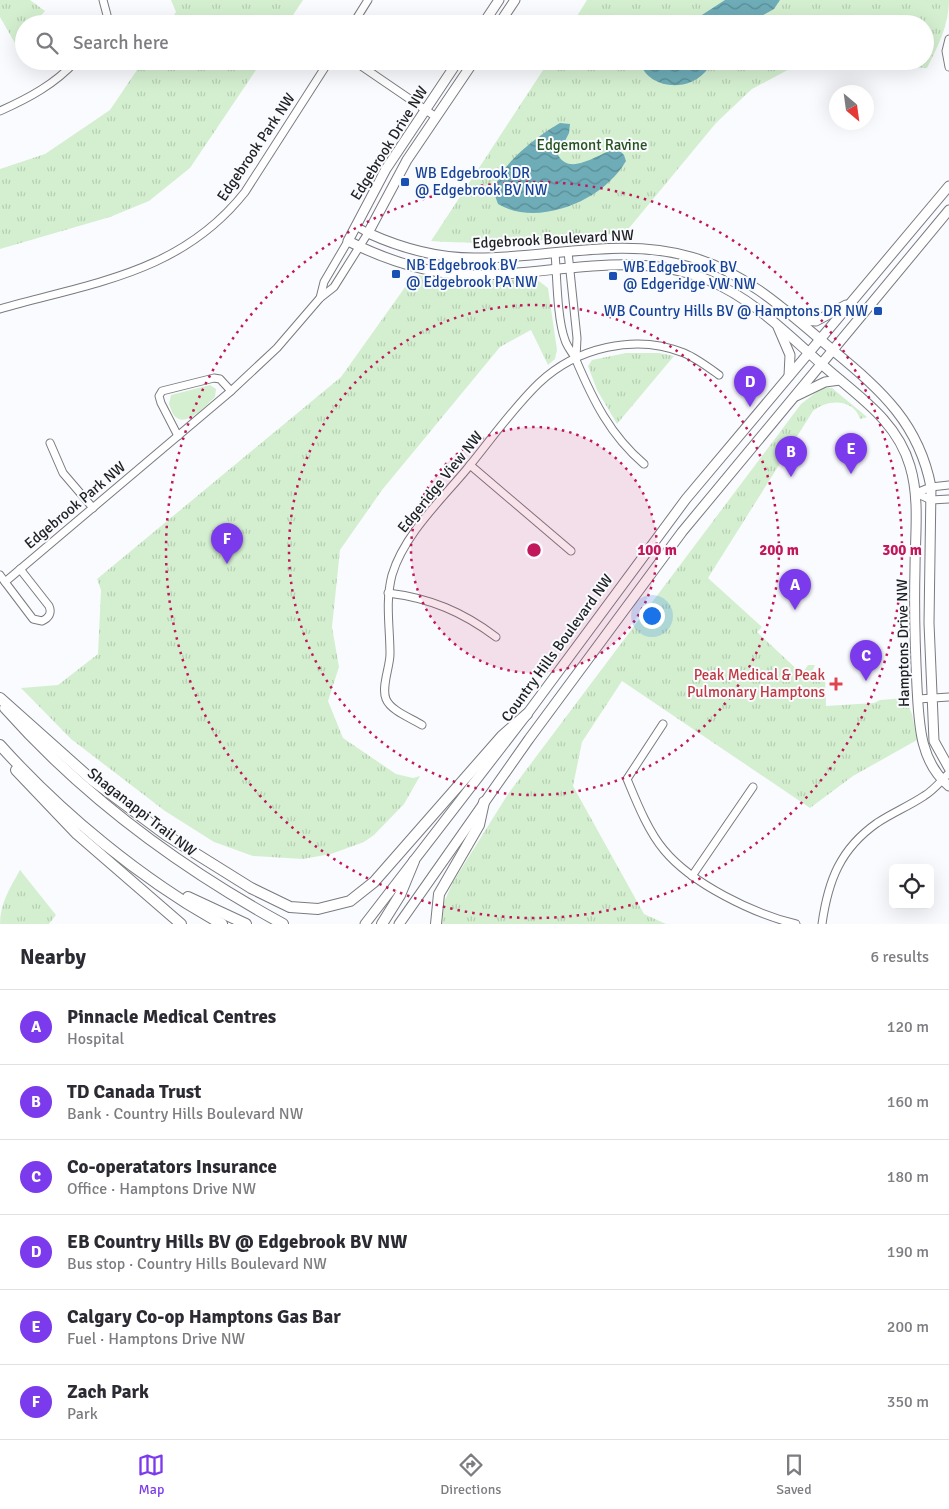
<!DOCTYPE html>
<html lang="en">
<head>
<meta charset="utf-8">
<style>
  :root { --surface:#fff; --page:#f2f2f3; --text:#2b2b33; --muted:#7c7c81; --line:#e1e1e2; --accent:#7c3aed }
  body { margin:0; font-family:Signika,sans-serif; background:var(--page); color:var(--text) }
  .controls { position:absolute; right:15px; bottom:15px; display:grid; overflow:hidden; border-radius:8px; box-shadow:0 5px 20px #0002 }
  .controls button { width:45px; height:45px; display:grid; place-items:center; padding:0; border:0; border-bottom:1px solid var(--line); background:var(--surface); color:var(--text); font:25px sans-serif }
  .compass { position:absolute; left:829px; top:85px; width:45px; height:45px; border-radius:50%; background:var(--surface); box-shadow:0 5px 20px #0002; rotate:151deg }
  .you { position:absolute; left:651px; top:615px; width:18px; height:18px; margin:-12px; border:4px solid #fff; border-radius:50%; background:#1a73e8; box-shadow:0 0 0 8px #1a73e833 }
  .badge { display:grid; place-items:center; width:32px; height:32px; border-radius:50%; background:var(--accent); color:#fff; font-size:16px; font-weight:700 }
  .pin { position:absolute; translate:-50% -41px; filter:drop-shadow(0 1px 2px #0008) }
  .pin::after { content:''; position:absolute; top:26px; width:18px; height:15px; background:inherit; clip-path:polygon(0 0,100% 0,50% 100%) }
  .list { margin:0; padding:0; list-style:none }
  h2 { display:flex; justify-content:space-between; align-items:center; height:65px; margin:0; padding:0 20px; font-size:21px }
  h2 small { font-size:16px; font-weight:400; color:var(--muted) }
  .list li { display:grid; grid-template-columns:32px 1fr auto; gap:15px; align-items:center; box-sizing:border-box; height:75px; padding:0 20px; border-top:1px solid var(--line) }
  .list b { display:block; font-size:19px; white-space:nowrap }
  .list p { margin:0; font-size:16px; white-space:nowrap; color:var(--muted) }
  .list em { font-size:16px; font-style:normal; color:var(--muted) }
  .icon { flex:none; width:28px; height:28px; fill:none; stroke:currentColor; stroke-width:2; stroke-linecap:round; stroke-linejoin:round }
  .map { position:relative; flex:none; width:949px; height:924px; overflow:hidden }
  .search { position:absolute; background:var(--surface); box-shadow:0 5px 20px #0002; left:15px; right:15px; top:15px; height:55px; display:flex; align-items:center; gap:12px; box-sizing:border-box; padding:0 18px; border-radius:28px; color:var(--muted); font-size:19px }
  .sheet { height:515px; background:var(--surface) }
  nav { display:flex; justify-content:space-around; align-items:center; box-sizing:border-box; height:70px; border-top:1px solid var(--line); background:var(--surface); font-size:14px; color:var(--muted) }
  nav a { display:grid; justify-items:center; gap:2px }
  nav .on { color:var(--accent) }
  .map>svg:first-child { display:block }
  .grass { fill:#d4efd0 }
  .park { fill:url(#park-tufts) }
  .water { fill:url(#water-waves) }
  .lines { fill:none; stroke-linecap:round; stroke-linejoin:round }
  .street-casing { stroke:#797b80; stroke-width:9 }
  .secondary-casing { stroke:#797b80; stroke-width:11 }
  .primary-casing { stroke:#797b80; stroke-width:12 }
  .street { stroke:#fff; stroke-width:7 }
  .secondary { stroke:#fff; stroke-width:9 }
  .primary { stroke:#fff; stroke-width:10 }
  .ring { fill:none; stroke:#c2185b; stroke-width:2.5; stroke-dasharray:2.5 5 }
  .transit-dot { fill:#1a4fb4; stroke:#fafbfe; stroke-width:2 }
  .health-dot { fill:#e0444e; stroke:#fafbfe; stroke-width:2 }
  .labels { text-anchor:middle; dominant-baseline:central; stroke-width:4; stroke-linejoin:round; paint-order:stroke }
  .street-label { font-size:15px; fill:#1f2022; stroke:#fafbfe }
  .park-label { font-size:15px; fill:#25531f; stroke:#fafbfe }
  .transit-label { font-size:15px; fill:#164399; stroke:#fafbfe; text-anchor:start }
  .health-label { font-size:15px; fill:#be3a42; stroke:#fafbfe; text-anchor:end }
  .centre { fill:#c2185b; stroke:#fafbfe; stroke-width:2.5 }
  .ring-label { font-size:15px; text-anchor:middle; font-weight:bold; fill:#c2185b; stroke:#fafbfe; stroke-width:4; stroke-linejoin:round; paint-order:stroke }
</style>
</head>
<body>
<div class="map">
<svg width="949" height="924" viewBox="0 0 949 924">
  <defs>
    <pattern id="park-tufts" width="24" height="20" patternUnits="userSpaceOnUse" patternTransform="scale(1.25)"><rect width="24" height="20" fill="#d4efd0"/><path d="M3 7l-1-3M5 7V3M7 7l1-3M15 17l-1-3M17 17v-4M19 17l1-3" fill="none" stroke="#b6cdb2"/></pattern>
    <pattern id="water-waves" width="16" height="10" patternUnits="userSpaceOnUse" patternTransform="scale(1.25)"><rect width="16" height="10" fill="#6eacb7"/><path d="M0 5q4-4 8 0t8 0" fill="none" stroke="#5a8c94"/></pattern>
  </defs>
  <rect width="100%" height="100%" fill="#fafbfe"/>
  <path class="grass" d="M 210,385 L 216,389 L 215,397 C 207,404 188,426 177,418 C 173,416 171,409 169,404 L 171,395 Z"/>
  <g class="park">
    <path d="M 0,0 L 30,0 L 45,11 L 34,24 L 24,24 L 24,36 L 16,45 L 0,17 Z"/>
    <path d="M 171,0 L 303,0 L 287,24 L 168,24 L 176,12 Z"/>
    <path d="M 587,0 L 949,0 C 949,25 938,46 927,68 L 859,63 L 797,65 L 752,89 L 716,123 L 625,233 C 560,239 496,246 431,241 L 549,61 L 925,61 L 925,24 L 572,24 Z"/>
    <path d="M 143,61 L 262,61 L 190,168 L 149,201 L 110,217 L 0,249 L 0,169 L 45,154 L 110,110 Z"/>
    <path d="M 418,275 L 465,283 L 535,278 L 548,288 L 557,350 L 555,359 L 548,365 L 531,330 L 500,347 L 382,490 L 340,550 L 332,627 L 339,667 L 328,701 L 343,738 L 396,774 L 413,778 L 420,776 L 404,804 L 374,835 L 364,842 L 331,854 L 303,859 L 253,856 L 214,842 L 165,811 L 71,739 L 21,688 L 58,685 L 98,654 L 101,590 L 97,579 L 341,377 L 408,283 Z"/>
    <path d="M 626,353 L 659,353 L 674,356 L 617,424 L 597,390 L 588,366 L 592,360 Z"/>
    <path d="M 823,387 L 832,388 L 867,417 L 860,419 C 854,398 827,399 813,411 L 708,578 L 762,627 L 757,632 L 802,674 L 808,665 L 815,665 L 812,672 L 819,677 L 825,674 L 826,706 L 874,703 L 880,700 L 905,698 L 912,714 L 917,740 L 853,776 L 810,808 L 622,681 L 582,742 L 573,786 L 644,914 L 666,924 L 442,924 L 444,902 L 453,882 L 508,794 L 801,404 Z"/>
    <path d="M 20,870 L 56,915 L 49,924 L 0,924 C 0,903 10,888 20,870 Z"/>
  </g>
  <g class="water">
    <path d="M 725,0 L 780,0 L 774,9 L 747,24 L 688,24 Z"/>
    <path d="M 639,61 L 715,61 C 708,69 701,78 691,82 C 671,90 646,83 639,61 Z"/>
    <path d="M 560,123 L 570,124 L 569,133 L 558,155 C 570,177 599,153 617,148 L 624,155 L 626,161 C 604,200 539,228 498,204 C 497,201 495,197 495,193 C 494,168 540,134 560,123 Z"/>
  </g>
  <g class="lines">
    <g class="street-casing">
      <g id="street">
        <path d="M 103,0 L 107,15 L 103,24"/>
        <path d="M 353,24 L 368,0"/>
        <path d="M 949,39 L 946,51 L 949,67"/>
        <path d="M 354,61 L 436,117"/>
        <path d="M 0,111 C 29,98 55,84 76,61"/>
        <path d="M 568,252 L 577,338 L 576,358"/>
        <path d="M 555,253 C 557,276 557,319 565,340 C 567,347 573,353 576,360 C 593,400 610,435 644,464"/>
        <path d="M 320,298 L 324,282 L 348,241"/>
        <path d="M 0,309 C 94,282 181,273 245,192 L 329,61"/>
        <path d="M 178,436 L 161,403 L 159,396 L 162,391 L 214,378 L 220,379 L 231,391"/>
        <path d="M 50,443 L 63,473 L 93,508"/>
        <path d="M 470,465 L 571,551"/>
        <path d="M 916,493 L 931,500 L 949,499"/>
        <path d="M 916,493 L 931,487 L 949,485"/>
        <path d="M 0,575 L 5,582 L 231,391 L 277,348 L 320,298 L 334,287 L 368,233 L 356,226"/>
        <path d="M 5,582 L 33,619 L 42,621 C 49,618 52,613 49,606 L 20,569"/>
        <path d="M 388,593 C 430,598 463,612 496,637"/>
        <path d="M 918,699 L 949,697"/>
        <path d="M 663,724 L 627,779 C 637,803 648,831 664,850 C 692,884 754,914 796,924"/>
        <path d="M 422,725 C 411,718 391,711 386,699 C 381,687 390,667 390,654 C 390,627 385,602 392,575 C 404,535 440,501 466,470 C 490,441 512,409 539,383 C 576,348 635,333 684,353 C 696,358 708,367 719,375"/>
        <path d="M 692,876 L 753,787"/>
        <path d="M 822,924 C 828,881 840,849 877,823 C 892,813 909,806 924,796 C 933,791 941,781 949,773"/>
      </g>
    </g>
    <g class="secondary-casing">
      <g id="secondary">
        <path d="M 483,24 L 499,0"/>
        <path d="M 499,24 L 515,0"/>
        <path d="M 458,61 L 386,169 L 348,241 C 390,262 437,277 485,275 C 560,273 636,250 708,280 C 754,299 789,336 826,368 C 859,397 897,421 910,466 C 920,499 915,535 915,569 C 914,608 915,647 917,687 C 919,722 919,761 949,786"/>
        <path d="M 474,61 L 407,160 L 368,233 C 401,248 437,258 474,258 C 546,259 620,236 691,257 C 748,273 791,315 835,352 C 882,391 919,424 931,487 L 929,623 L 934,741 L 949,768"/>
        <path d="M 799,320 L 816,321 L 846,305"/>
        <path d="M 778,327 L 790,355 L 789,376"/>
        <path d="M 796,396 L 825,382 L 840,380"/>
        <path d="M 365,924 L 527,714 L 686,499 L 949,186"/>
        <path d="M 399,924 L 529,739 L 682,532 L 949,210"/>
      </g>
    </g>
    <g class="primary-casing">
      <g id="primary">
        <path d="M 0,698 L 92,780 L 166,835 L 251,888 L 290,907 L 318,909 L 350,901 L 374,882 L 502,736 L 527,714"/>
        <path d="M 5,708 C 84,797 179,867 283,924"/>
        <path d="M 0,745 C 61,813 142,880 222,924"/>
        <path d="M 16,770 L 77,834 L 181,924"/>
        <path d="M 188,897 L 246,924"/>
        <path d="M 382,924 L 400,895 L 414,861"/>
        <path d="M 436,924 L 439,894 L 479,825 L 484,802"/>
      </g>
    </g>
    <use href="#street" class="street"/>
    <use href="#secondary" class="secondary"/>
    <use href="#primary" class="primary"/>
  </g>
  <circle cx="534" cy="550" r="123" fill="#c2185b" fill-opacity=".12"/>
  <g class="ring">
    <circle cx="534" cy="550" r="123"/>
    <circle cx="534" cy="550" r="245"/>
    <circle cx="534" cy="550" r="368"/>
  </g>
  <g class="transit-dot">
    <rect x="400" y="177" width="10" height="10" rx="2.5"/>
    <rect x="391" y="269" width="10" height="10" rx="2.5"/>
    <rect x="608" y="271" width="10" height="10" rx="2.5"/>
    <rect x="873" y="306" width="10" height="10" rx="2.5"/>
  </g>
  <path class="health-dot" d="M833.5 676.5h5v5h5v5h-5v5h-5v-5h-5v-5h5z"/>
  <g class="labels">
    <g class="street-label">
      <text transform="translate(389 143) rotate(-58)">Edgebrook Drive NW</text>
      <text transform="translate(256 147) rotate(-56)">Edgebrook Park NW</text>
      <text transform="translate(553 239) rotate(-3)">Edgebrook Boulevard NW</text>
      <text transform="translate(440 482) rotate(-51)">Edgeridge View NW</text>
      <text transform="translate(75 505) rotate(-40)">Edgebrook Park NW</text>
      <text transform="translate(903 643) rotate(-91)">Hamptons Drive NW</text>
      <text transform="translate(557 648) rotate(-54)">Country Hills Boulevard NW</text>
      <text transform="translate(142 812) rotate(38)">Shaganappi Trail NW</text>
    </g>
    <g class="park-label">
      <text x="592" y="145">Edgemont Ravine</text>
    </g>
    <g class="transit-label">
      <text x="415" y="173">WB Edgebrook DR<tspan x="415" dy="17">@ Edgebrook BV NW</tspan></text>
      <text x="406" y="265">NB Edgebrook BV<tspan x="406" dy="17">@ Edgebrook PA NW</tspan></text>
      <text x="623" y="267">WB Edgebrook BV<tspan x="623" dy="17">@ Edgeridge VW NW</tspan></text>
      <text x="868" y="311" text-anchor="end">WB Country Hills BV @ Hamptons DR NW</text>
    </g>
    <g class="health-label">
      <text x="825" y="675">Peak Medical &amp; Peak<tspan x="825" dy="17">Pulmonary Hamptons</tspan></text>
    </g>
  </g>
  <circle cx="534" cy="550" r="8" class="centre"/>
  <g class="ring-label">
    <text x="657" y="555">100 m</text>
    <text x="779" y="555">200 m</text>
    <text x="902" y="555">300 m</text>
  </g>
</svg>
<div class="controls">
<button><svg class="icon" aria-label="locate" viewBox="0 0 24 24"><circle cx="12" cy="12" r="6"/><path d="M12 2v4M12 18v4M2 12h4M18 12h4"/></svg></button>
</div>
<svg class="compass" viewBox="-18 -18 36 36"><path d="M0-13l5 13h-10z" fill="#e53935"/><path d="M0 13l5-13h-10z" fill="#7c7c81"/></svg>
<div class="you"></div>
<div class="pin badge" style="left:795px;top:610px">A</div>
<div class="pin badge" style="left:791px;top:477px">B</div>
<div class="pin badge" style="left:866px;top:681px">C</div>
<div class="pin badge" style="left:750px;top:407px">D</div>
<div class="pin badge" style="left:851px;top:474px">E</div>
<div class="pin badge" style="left:227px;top:564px">F</div>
<div class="search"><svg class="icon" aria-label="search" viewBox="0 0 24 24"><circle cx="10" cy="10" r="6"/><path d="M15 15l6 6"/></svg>Search here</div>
</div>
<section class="sheet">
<h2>Nearby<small>6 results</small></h2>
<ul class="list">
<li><span class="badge">A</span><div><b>Pinnacle Medical Centres</b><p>Hospital</p></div><em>120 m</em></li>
<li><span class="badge">B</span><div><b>TD Canada Trust</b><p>Bank · Country Hills Boulevard NW</p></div><em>160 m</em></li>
<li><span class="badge">C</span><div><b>Co-operatators Insurance</b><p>Office · Hamptons Drive NW</p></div><em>180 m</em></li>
<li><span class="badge">D</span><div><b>EB Country Hills BV @ Edgebrook BV NW</b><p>Bus stop · Country Hills Boulevard NW</p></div><em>190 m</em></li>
<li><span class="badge">E</span><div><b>Calgary Co-op Hamptons Gas Bar</b><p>Fuel · Hamptons Drive NW</p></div><em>200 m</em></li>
<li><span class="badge">F</span><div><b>Zach Park</b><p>Park</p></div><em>350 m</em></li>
</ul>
</section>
<nav>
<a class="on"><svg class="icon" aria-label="map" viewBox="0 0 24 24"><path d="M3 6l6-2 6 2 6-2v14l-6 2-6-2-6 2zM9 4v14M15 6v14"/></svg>Map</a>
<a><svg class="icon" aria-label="directions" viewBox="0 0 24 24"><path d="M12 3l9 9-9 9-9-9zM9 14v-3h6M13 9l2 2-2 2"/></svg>Directions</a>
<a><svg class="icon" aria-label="saved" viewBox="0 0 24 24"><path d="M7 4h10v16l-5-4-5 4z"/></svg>Saved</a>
</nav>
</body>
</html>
